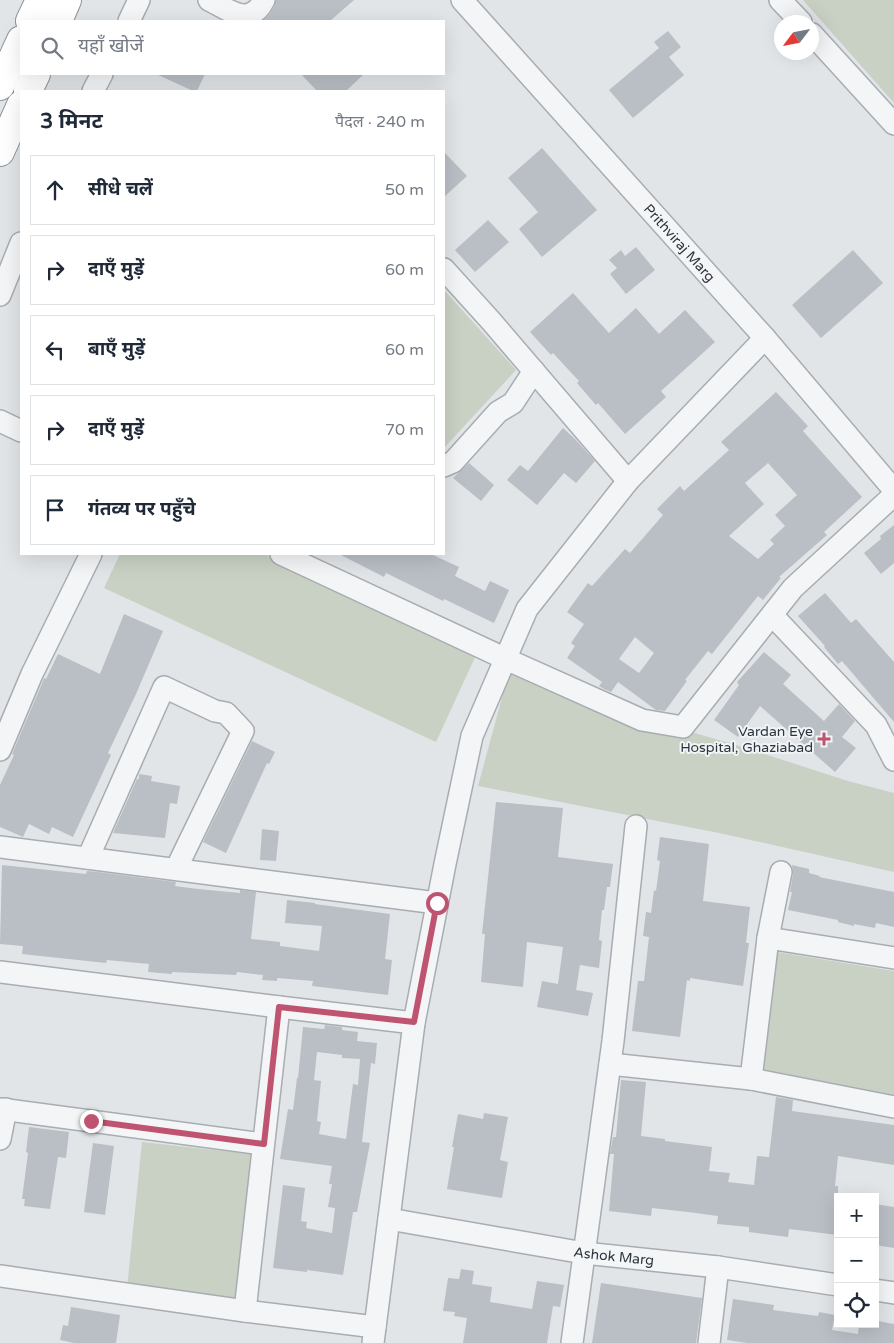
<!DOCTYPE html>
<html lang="hi">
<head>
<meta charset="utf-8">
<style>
  :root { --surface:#fff; --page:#f2f2f3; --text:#1f2937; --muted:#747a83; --line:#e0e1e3 }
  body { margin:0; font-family:"Varela Round","Noto Sans Devanagari",sans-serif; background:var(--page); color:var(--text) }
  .controls { position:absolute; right:15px; bottom:15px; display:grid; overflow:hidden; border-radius:0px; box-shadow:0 5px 20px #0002 }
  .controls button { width:45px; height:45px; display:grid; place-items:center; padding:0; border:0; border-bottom:1px solid var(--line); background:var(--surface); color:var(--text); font:25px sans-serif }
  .compass { position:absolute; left:774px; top:15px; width:45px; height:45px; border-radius:50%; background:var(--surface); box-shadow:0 5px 20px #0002; rotate:238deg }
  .stop { position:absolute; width:15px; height:15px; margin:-11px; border:4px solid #bf5471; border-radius:50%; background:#fff }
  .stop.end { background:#bf5471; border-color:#fff; box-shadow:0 1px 5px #0008 }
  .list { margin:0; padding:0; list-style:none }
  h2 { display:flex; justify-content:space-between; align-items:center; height:65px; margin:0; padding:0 20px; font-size:21px }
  h2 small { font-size:16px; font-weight:400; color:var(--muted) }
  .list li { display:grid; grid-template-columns:32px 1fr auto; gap:15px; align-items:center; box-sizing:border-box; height:70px; margin:0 10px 10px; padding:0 10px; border:1px solid var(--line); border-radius:0px }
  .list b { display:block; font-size:19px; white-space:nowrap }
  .list em { font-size:16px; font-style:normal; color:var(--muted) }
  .icon { flex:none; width:28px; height:28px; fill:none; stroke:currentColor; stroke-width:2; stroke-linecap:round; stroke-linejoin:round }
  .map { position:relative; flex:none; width:894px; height:1343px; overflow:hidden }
  .search { position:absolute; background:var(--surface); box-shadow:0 5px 20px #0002; left:20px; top:20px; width:425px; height:55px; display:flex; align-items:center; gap:12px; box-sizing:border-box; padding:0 18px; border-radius:0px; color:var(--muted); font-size:19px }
  .panel { position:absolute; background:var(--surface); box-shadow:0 5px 20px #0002; left:20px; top:90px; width:425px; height:465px; border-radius:0px }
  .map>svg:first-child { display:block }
  .green { fill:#c9d1c4 }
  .building { fill:#b9bfc5; fill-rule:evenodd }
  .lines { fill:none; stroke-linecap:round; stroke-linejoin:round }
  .minor-casing { stroke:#a7adb2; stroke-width:24 }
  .highway-casing { stroke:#8a949d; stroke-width:30 }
  .minor { stroke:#f4f5f7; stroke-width:21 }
  .highway { stroke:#fff; stroke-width:28 }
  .route { stroke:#bf5471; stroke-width:6 }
  .poi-dot { fill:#bf5471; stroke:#f1f4f6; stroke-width:2 }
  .labels { text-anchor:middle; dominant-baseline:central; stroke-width:4; stroke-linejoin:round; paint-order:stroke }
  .street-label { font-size:14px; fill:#2c353e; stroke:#f1f4f6 }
  .poi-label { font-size:14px; fill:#2c353e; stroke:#f1f4f6; text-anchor:end }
</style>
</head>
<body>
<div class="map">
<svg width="894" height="1343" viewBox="0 0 894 1343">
  <rect width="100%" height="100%" fill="#e1e5e8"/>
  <g class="green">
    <path d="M 803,0 L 894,0 L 894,103 Z"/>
    <path d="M 444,290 L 516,370 L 444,448 Z"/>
    <path d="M 120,554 L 264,554 L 477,653 L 436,742 L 104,588 Z"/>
    <path d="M 510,668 L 695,733 L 746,748 L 848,781 L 894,793 L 894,872 L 719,833 L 478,786 Z"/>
    <path d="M 777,952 L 894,971 L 894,1095 L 759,1073 Z"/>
    <path d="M 142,1142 L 251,1154 L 236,1300 L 127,1288 Z"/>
  </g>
  <g class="building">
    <path d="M 276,0 L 354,0 L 330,21 L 262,21 L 269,15 L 274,7 Z"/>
    <path d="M 668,31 L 681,47 L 669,57 L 684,75 L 633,118 L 609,90 L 659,48 L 654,42 Z"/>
    <path d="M 156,74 L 205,74 L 197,91 L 193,91 Z"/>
    <path d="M 301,74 L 364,74 L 346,91 L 317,91 Z"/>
    <path d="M 542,148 L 597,210 L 542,257 L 519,229 L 538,212 L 508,178 Z"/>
    <path d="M 444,152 L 467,176 L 444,197 Z"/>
    <path d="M 488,220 L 509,242 L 475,272 L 455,250 Z"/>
    <path d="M 636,247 L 655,270 L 626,294 L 610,274 L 617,268 L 609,260 L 621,250 L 625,256 Z"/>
    <path d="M 853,250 L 883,283 L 821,338 L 792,305 Z"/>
    <path d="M 573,293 L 609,333 L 636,308 L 659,334 L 685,310 L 715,342 L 661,391 L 666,397 L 625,434 L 598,403 L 596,405 L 577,383 L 579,381 L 553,353 L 551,355 L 530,332 Z"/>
    <path d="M 776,392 L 808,426 L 803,431 L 862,497 L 824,532 L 827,535 L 779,577 L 781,578 L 763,600 L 758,596 L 712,654 L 708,651 L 685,680 L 687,681 L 665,711 L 656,710 L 618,682 L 611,692 L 604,689 L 599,686 L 602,682 L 567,658 L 575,646 L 571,643 L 584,624 L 567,612 L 588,583 L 592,586 L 625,549 L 630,553 L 663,515 L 657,509 L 680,486 L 684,491 L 729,450 L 721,442 ZM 768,463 L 797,495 L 775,515 L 785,526 L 770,540 L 774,544 L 758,559 L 729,536 L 764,504 L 745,483 ZM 635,637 L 654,653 L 639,673 L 619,659 Z"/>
    <path d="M 563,428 L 575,439 L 595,461 L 576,483 L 564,473 L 537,505 L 507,480 L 520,465 L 528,471 Z"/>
    <path d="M 469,463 L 494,485 L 481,501 L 453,478 Z"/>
    <path d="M 894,525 L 894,563 L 881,574 L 864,553 L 881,539 L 880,536 Z"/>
    <path d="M 339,554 L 431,554 L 459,567 L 455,576 L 485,591 L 490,581 L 509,590 L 494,623 L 444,599 L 443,601 L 386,573 L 384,577 Z"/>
    <path d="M 825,593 L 851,623 L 856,619 L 894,662 L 894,722 L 842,661 L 838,664 L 824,647 L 825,646 L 798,616 Z"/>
    <path d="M 124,614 L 163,631 L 136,694 L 108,753 L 111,755 L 73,837 L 52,827 L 49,834 L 29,824 L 23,837 L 0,827 L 0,785 L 14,755 L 12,754 L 43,681 L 44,678 L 46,679 L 58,654 L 100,674 Z"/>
    <path d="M 764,652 L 791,675 L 783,684 L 824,721 L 839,704 L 855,721 L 842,737 L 856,748 L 835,772 L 760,706 L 738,737 L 714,720 L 739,685 L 737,682 Z"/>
    <path d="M 252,741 L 275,752 L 269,764 L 267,763 L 226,853 L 203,842 Z"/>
    <path d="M 139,774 L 152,776 L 151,781 L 180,786 L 177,804 L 170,803 L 165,838 L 113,833 L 137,779 L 139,779 Z"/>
    <path d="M 496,802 L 563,808 L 558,857 L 613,864 L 610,887 L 607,887 L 604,910 L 602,910 L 599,940 L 602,941 L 599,968 L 580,965 L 576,990 L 593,993 L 588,1016 L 537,1007 L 542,981 L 558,984 L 563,947 L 527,942 L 523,987 L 481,982 L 485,934 L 482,934 Z"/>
    <path d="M 262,829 L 279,831 L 276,861 L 260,860 Z"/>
    <path d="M 660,837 L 709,844 L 703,901 L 750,907 L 746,943 L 749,943 L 743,986 L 690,978 L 690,981 L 687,980 L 680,1037 L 632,1031 L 638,981 L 644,981 L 649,937 L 643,936 L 646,912 L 651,913 L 654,890 L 656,891 L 660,861 L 657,860 Z"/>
    <path d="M 2,865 L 86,874 L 87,871 L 98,872 L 176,882 L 175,886 L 198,889 L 240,893 L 240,890 L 256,892 L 251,939 L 280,942 L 280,946 L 319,951 L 322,926 L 285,923 L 287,900 L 315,903 L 315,904 L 390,914 L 385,959 L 392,960 L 388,995 L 312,986 L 313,981 L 277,978 L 277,981 L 262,980 L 263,975 L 237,972 L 236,975 L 172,972 L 172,974 L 148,972 L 149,964 L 107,960 L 106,963 L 22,954 L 23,946 L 0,944 Z"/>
    <path d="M 792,865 L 809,869 L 809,873 L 820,876 L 819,877 L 894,892 L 894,927 L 876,923 L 875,928 L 854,924 L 854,926 L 838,922 L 838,920 L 788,910 L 792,892 L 790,892 L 793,874 Z"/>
    <path d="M 325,1025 L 342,1027 L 342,1030 L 358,1032 L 357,1041 L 377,1043 L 375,1064 L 371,1063 L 362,1142 L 370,1143 L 357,1212 L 353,1212 L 343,1275 L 307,1270 L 307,1272 L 273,1268 L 283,1185 L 305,1188 L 301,1221 L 307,1222 L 306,1228 L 332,1233 L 335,1208 L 328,1207 L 332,1184 L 329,1184 L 332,1166 L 280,1159 L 288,1109 L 293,1110 L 297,1078 L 298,1078 L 303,1027 L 324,1029 ZM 317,1052 L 342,1055 L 342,1058 L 360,1059 L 358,1085 L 353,1084 L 346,1139 L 319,1134 L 321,1122 L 317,1121 L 321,1081 L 314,1080 Z"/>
    <path d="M 621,1080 L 646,1082 L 641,1136 L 665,1139 L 665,1141 L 712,1147 L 709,1171 L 730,1173 L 728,1182 L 754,1185 L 757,1156 L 769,1157 L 776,1097 L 793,1100 L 792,1111 L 894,1125 L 894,1165 L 838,1156 L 835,1186 L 838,1186 L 838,1235 L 789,1229 L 788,1237 L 749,1232 L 749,1227 L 717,1224 L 718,1216 L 688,1212 L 652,1208 L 651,1216 L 609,1211 L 614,1154 L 610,1154 L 613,1137 L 616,1137 Z"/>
    <path d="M 484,1113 L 508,1117 L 500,1160 L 508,1162 L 502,1198 L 447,1189 L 454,1147 L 452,1147 L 458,1114 L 483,1119 Z"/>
    <path d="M 29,1127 L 69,1132 L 66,1158 L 58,1157 L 50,1209 L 24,1206 L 25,1199 L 22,1199 L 28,1153 L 26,1152 Z"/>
    <path d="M 93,1143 L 114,1146 L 105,1215 L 84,1212 Z"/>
    <path d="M 875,1204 L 894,1207 L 894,1248 L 875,1245 Z"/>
    <path d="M 461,1269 L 474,1271 L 472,1284 L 492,1287 L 490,1302 L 532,1309 L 537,1281 L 564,1285 L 560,1307 L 553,1306 L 547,1343 L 463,1343 L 467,1318 L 454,1316 L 455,1312 L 443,1311 L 448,1278 L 459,1279 Z"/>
    <path d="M 601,1283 L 702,1298 L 696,1343 L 592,1343 Z"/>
    <path d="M 733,1299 L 774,1305 L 773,1310 L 818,1316 L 819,1312 L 835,1315 L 832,1330 L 858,1334 L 859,1324 L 878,1324 L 878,1321 L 894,1324 L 894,1343 L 747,1343 L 727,1340 Z"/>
    <path d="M 71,1307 L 120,1315 L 116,1343 L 74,1343 L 60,1340 L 63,1325 L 68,1326 Z"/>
  </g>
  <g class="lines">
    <g class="minor-casing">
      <g id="minor">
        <path d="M 209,0 C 229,10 250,28 264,0"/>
        <path id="s1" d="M 462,0 L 765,338 L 894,490"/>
        <path d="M 780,0 L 801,22"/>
        <path d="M 129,21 L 139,0"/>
        <path d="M 812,34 L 894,124"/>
        <path d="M 93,91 L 102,74"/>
        <path d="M 444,269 L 491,321 L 628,481"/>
        <path d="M 0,295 L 21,243"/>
        <path d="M 0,421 L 21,431"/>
        <path d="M 444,466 L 453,462 L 498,412 L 513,403 L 534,371"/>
        <path d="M 281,554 L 506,659 L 642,720 L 683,727 L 793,588 L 894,495"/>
        <path d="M 772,615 L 876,725 L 894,760"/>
        <path d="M 0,750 L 32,674 L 91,554"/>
        <path d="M 0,847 L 437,903"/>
        <path d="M 88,858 L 164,687 L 215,711 L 226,713 L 243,731 L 176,869"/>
        <path d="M 768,938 L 894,958"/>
        <path d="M 0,972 L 279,1007 L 414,1023"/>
        <path d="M 610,1064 L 751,1079 L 894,1107"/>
        <path d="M 751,1079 L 768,938 L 781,872"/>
        <path d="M 0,1109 L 263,1144"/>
        <path d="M 0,1139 L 6,1109"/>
        <path id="s2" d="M 389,1219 L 584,1253 L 718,1267 L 838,1285"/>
        <path d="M 0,1276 L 245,1311 L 279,1007"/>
        <path d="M 875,1290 L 894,1293"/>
        <path d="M 245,1311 L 375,1327"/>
        <path d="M 373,1343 L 414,1023 L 445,864 L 472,736 L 527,609 L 628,481 L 765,338"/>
        <path d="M 572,1343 L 613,1041 L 636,826"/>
        <path d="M 709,1343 L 718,1267"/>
      </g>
    </g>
    <g class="highway-casing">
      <g id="highway">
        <path d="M 30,21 L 40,0"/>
        <path d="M 58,21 L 67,0"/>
        <path d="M 0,86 L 21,40"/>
        <path d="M 28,91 L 36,74"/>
        <path d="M 0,152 L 21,105"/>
      </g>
    </g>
    <use href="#minor" class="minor"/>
    <use href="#highway" class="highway"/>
  </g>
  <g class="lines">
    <path class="route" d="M 91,1121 L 264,1144 L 279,1007 L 414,1022 L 437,903"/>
  </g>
  <path class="poi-dot" d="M821.5 731.5h5v5h5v5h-5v5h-5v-5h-5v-5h5z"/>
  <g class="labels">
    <g class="street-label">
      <text stroke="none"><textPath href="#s1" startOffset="326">Prithviraj Marg</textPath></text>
      <text stroke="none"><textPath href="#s2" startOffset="228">Ashok Marg</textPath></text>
    </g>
    <g class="poi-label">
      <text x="813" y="731">Vardan Eye<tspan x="813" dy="16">Hospital, Ghaziabad</tspan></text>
    </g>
  </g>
</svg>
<div class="controls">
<button>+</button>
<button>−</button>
<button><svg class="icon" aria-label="locate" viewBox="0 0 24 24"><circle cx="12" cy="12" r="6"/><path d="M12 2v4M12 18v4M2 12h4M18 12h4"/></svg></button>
</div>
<svg class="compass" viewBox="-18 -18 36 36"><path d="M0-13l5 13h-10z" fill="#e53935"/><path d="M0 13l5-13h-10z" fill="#747a83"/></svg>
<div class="stop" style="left:437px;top:903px"></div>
<div class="stop end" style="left:91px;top:1121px"></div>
<div class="search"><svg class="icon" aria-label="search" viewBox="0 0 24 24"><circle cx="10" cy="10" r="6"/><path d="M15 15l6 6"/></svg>यहाँ खोजें</div>
<section class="panel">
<h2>3 मिनट<small>पैदल · 240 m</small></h2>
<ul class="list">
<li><svg class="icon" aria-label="ahead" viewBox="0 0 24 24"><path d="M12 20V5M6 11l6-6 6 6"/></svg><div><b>सीधे चलें</b></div><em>50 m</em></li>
<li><svg class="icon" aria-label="right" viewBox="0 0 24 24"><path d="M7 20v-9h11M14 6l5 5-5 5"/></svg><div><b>दाएँ मुड़ें</b></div><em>60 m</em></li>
<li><svg class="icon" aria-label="left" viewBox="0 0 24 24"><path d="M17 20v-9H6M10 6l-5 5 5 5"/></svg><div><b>बाएँ मुड़ें</b></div><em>60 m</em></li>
<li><svg class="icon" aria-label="right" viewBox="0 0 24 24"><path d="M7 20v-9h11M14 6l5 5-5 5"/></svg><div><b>दाएँ मुड़ें</b></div><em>70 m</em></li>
<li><svg class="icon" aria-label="arrive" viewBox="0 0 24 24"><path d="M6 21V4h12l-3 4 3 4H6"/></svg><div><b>गंतव्य पर पहुँचे</b></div></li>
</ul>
</section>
</div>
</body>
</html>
